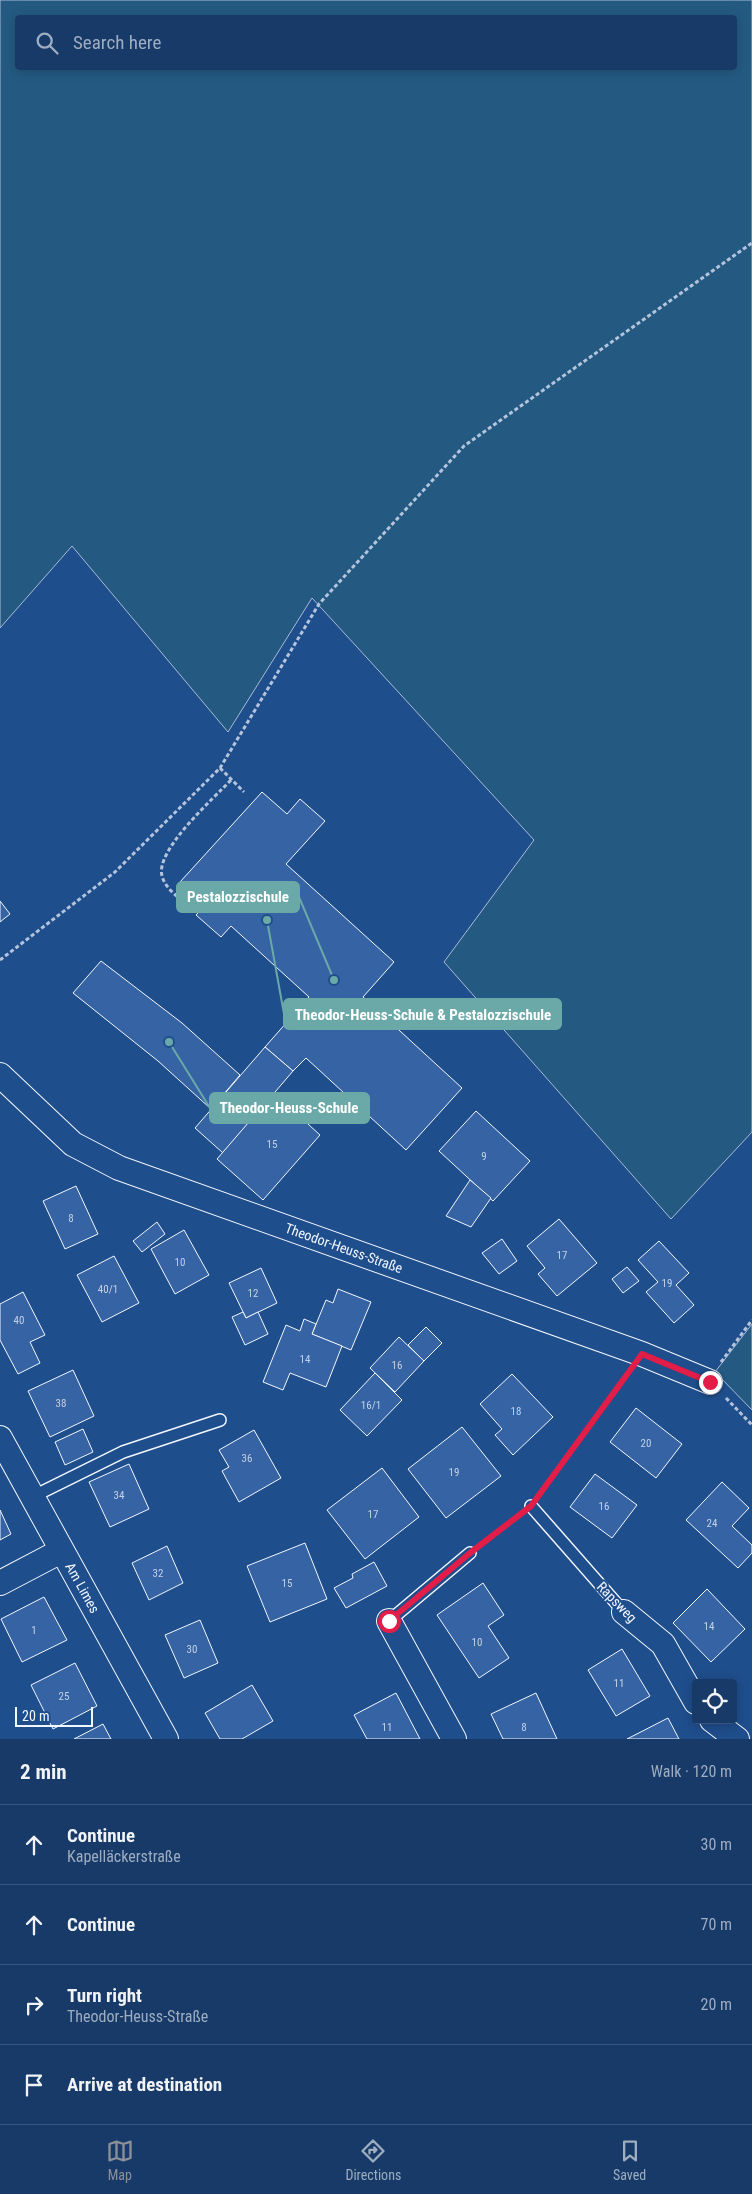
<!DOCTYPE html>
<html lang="en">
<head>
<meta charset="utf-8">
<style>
  :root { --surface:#173a69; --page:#244571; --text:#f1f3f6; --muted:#9eadc0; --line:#36547d; --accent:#8c9099 }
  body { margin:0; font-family:"Roboto Condensed",sans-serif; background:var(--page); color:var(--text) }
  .controls { position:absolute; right:15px; bottom:15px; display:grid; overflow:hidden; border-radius:5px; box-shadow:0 2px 12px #0003 }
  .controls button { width:45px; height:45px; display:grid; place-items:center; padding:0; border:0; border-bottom:1px solid var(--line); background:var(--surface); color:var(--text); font:25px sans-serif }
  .scale { position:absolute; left:15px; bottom:12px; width:78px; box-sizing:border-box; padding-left:5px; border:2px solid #f2f6ff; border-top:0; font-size:14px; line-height:18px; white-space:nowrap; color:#f2f6ff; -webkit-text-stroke:4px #1f4e8c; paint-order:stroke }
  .stop { position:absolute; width:15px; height:15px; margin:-11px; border:4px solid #e11d48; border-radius:50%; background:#fff }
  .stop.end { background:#e11d48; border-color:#fff; box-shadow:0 1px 5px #0008 }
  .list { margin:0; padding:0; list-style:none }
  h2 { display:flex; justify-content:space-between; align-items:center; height:65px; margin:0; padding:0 20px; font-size:21px }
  h2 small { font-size:16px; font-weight:400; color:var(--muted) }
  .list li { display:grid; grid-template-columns:32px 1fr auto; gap:15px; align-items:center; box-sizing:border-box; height:80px; padding:0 20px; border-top:1px solid var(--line) }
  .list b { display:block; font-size:19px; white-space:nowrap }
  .list p { margin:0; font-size:16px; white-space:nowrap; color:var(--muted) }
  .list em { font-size:16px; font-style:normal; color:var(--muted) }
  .icon { flex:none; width:28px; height:28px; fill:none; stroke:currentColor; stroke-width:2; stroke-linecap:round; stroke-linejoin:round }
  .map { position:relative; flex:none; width:752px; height:1739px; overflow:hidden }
  .search { position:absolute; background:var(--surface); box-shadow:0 2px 12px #0003; left:15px; right:15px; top:15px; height:55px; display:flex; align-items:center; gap:12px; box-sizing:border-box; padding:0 18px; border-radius:5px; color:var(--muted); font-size:19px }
  .sheet { height:385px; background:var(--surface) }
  nav { display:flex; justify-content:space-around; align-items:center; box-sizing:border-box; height:70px; border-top:1px solid var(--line); background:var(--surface); font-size:14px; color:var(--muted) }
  nav a { display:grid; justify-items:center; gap:2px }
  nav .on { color:var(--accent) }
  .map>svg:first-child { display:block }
  .green { fill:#245a82; stroke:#a8bbd7; fill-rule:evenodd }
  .building { fill:#3563a3; stroke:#f2f6ff }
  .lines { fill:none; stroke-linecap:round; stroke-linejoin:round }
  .lane-casing { stroke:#f2f6ff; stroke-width:14 }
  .street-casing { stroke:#f2f6ff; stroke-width:26 }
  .path { stroke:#b3c4dc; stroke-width:3; stroke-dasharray:4 2.5; stroke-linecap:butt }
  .lane { stroke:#1f4e8c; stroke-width:11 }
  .street { stroke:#1f4e8c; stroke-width:24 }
  .route { stroke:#e11d48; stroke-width:6 }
  .labels { text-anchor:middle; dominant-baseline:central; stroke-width:4; stroke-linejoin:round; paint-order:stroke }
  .number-label { font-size:11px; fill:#c3d1e8 }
  .street-label { font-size:14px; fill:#f2f6ff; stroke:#1f4e8c }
  .leader { fill:none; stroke:#6aa9a8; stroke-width:2 }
  .callout-dot { fill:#6aa9a8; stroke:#1f4e8c; stroke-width:2 }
  .callout { fill:#6aa9a8; stroke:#6aa9a8; stroke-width:2 }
  .callout-label { font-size:15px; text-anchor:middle; font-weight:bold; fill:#fff }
</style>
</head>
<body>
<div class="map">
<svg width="752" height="1739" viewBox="0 0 752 1739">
  <rect width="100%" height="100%" fill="#1f4e8c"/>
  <g class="green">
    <path d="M 0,0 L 752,0 L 752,1132 L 671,1219 L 444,962 L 534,840 L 312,598 L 228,732 L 72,546 L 0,628 ZM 18,18 L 734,18 L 734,68 L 18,68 Z"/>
    <path d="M 752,1324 L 752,1410 L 715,1372 Z"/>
  </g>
  <g class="building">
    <path d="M 262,792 L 287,814 L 300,799 L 325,821 L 286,864 L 394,962 L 363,997 L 462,1088 L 406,1150 L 306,1058 L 293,1071 L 265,1047 L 309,997 L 231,926 L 221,937 L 196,915 L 205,905 L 180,882 Z"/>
    <path d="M 0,901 L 10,914 L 0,922 Z"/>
    <path d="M 101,961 L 182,1023 L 240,1075 L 211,1109 L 158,1061 L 73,993 Z"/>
    <path d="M 265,1047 L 293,1071 L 223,1153 L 195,1128 Z"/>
    <path d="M 274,1093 L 320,1135 L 263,1200 L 217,1159 Z"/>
    <path d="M 476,1111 L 530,1161 L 493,1201 L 439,1151 Z"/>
    <path d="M 470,1180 L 491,1198 L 471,1227 L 446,1216 Z"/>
    <path d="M 76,1186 L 98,1234 L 65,1249 L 43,1201 Z"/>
    <path d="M 559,1219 L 597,1263 L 557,1296 L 538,1274 L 545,1268 L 527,1246 Z"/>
    <path d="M 157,1222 L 165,1234 L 142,1252 L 133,1241 Z"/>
    <path d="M 184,1230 L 209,1275 L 175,1294 L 151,1249 Z"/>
    <path d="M 502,1239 L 517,1261 L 499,1274 L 482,1253 Z"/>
    <path d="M 659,1241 L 689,1273 L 676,1285 L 694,1305 L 674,1323 L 646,1292 L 658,1282 L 638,1260 Z"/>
    <path d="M 114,1256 L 139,1303 L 102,1322 L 77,1275 Z"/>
    <path d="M 627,1267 L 639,1281 L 623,1293 L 612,1279 Z"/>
    <path d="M 261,1268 L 277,1303 L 246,1318 L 229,1283 Z"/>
    <path d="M 338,1289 L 371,1302 L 351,1350 L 312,1334 L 326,1300 L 333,1303 Z"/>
    <path d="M 23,1292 L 45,1335 L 30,1342 L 40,1363 L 18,1374 L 0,1340 L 0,1304 Z"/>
    <path d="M 243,1312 L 246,1318 L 258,1312 L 268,1334 L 245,1345 L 232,1317 Z"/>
    <path d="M 304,1319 L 316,1324 L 312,1334 L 342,1346 L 326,1387 L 290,1373 L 283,1390 L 263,1382 L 286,1325 L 300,1331 Z"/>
    <path d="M 426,1327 L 442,1343 L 424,1361 L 408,1345 Z"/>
    <path d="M 399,1337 L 424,1361 L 395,1392 L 370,1368 Z"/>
    <path d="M 73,1370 L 94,1416 L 50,1437 L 28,1391 Z"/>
    <path d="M 375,1373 L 402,1400 L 367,1436 L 340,1410 Z"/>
    <path d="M 512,1374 L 553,1417 L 513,1455 L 495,1435 L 502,1429 L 480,1404 Z"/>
    <path d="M 636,1408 L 682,1444 L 656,1478 L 610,1442 Z"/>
    <path d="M 462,1427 L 501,1476 L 446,1518 L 408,1469 Z"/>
    <path d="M 83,1429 L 93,1452 L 65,1465 L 55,1442 Z"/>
    <path d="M 254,1430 L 281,1478 L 239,1502 L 222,1471 L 229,1467 L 219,1450 Z"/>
    <path d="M 129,1464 L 149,1509 L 110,1527 L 89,1482 Z"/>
    <path d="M 382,1468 L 419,1517 L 365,1559 L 327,1510 Z"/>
    <path d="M 595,1474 L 637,1505 L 612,1538 L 570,1507 Z"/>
    <path d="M 722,1482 L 749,1508 L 732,1526 L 752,1545 L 752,1553 L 738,1568 L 686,1520 Z"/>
    <path d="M 0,1510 L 11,1534 L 0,1540 Z"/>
    <path d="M 305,1543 L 327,1599 L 270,1622 L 247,1566 Z"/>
    <path d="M 167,1546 L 183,1583 L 149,1600 L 132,1563 Z"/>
    <path d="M 374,1562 L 387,1586 L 346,1608 L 334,1588 L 353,1578 L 352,1574 Z"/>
    <path d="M 483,1583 L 504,1615 L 488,1626 L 509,1658 L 479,1678 L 437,1615 Z"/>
    <path d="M 707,1589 L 745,1629 L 711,1662 L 673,1623 Z"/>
    <path d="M 44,1597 L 67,1640 L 22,1662 L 1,1619 Z"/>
    <path d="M 200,1620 L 218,1663 L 184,1678 L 165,1635 Z"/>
    <path d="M 622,1649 L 650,1696 L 616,1716 L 588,1670 Z"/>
    <path d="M 75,1663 L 97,1706 L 53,1729 L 31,1685 Z"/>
    <path d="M 252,1685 L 273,1721 L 242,1739 L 220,1739 L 205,1713 Z"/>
    <path d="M 396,1693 L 420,1739 L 367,1739 L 354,1715 Z"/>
    <path d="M 536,1693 L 557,1739 L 503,1739 L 491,1714 Z"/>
    <path d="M 668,1718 L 679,1739 L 627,1739 Z"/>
    <path d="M 103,1724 L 111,1739 L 74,1739 Z"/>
  </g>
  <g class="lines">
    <g class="lane-casing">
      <g id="lane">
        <path d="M 32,1497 L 123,1452 L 220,1420"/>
        <path d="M 531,1506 L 624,1612"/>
        <path d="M 389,1621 L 470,1553"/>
      </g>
    </g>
    <g class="street-casing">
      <g id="street">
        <path id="s1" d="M 0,1075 L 73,1144 L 119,1168 L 642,1354 L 710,1382"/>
        <path id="s2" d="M 0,1438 L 166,1739"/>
        <path d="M 0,1583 L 61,1551"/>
        <path d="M 624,1612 L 663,1644 L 696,1702"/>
        <path d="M 389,1621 L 454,1739"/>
        <path d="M 712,1720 L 737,1739"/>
      </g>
    </g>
    <g class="path">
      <path d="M 220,768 L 244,792"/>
      <path d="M 187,905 C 178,897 165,888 162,876 C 155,850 214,798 231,780"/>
      <path d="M 0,960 L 115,872 L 220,768 L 319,604 L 464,446 L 752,243"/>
      <path d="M 721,1362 L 752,1320"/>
      <path d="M 726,1398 L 752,1425"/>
      <path d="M 541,1492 L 627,1374"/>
      <path d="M 483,1543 L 518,1516"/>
    </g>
    <use href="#lane" class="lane"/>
    <use href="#street" class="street"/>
  </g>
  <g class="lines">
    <path class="route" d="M 389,1621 L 470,1553 L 531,1506 L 642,1354 L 710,1382"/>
  </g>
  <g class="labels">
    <g class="number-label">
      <text x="272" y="1144">15</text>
      <text x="484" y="1156">9</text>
      <text x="71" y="1218">8</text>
      <text x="562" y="1255">17</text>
      <text x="180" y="1262">10</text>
      <text x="667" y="1283">19</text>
      <text x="108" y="1289">40/1</text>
      <text x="253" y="1293">12</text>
      <text x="19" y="1320">40</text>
      <text x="305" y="1359">14</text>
      <text x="397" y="1365">16</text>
      <text x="61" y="1403">38</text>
      <text x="371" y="1405">16/1</text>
      <text x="516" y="1411">18</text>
      <text x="646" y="1443">20</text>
      <text x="247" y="1458">36</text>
      <text x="454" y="1472">19</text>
      <text x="119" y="1495">34</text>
      <text x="604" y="1506">16</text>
      <text x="373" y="1514">17</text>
      <text x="712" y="1523">24</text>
      <text x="158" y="1573">32</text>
      <text x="287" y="1583">15</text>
      <text x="709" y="1626">14</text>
      <text x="34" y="1630">1</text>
      <text x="477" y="1642">10</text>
      <text x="192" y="1649">30</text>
      <text x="619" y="1683">11</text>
      <text x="64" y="1696">25</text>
      <text x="387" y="1727">11</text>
      <text x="524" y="1727">8</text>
    </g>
    <g class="street-label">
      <text stroke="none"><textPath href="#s1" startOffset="391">Theodor-Heuss-Straße</textPath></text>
      <text stroke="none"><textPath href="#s2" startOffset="171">Am Limes</textPath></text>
      <text transform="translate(617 1602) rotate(46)">Rapsweg</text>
    </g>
  </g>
  <path class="leader" d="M334 980L299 897M267 920L284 1014M169 1042L210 1108"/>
  <g class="callout-dot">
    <circle cx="334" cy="980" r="5"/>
    <circle cx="267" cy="920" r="5"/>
    <circle cx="169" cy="1042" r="5"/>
  </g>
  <g class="callout">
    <rect x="177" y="882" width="122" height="30" rx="5"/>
    <rect x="284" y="999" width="277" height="30" rx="5"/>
    <rect x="210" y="1093" width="159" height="30" rx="5"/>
  </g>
  <g class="callout-label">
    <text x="238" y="902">Pestalozzischule</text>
    <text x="423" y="1020">Theodor-Heuss-Schule &amp; Pestalozzischule</text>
    <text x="289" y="1113">Theodor-Heuss-Schule</text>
  </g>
</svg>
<div class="controls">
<button><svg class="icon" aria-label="locate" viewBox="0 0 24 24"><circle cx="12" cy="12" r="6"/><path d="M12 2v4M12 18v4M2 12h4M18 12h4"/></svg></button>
</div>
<div class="scale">20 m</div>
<div class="stop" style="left:389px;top:1621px"></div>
<div class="stop end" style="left:710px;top:1382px"></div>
<div class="search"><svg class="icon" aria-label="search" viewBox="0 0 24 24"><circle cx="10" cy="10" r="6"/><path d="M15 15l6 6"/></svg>Search here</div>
</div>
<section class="sheet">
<h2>2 min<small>Walk · 120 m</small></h2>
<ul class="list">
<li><svg class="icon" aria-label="ahead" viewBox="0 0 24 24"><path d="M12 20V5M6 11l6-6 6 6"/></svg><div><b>Continue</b><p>Kapelläckerstraße</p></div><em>30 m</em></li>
<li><svg class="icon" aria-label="ahead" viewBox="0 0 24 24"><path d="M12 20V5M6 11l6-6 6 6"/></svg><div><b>Continue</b></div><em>70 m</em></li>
<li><svg class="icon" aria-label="right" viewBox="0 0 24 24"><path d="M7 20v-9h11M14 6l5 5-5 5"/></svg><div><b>Turn right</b><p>Theodor-Heuss-Straße</p></div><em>20 m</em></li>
<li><svg class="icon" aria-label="arrive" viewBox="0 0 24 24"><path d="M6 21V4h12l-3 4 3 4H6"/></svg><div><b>Arrive at destination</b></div></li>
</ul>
</section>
<nav>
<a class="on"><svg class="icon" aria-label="map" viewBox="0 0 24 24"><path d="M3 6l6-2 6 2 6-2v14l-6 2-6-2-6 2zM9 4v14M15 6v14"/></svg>Map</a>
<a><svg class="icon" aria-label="directions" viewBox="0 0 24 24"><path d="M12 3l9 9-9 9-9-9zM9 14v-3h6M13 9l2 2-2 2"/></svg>Directions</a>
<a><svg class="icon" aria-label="saved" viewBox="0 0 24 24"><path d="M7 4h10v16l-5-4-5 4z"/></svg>Saved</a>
</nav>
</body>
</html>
